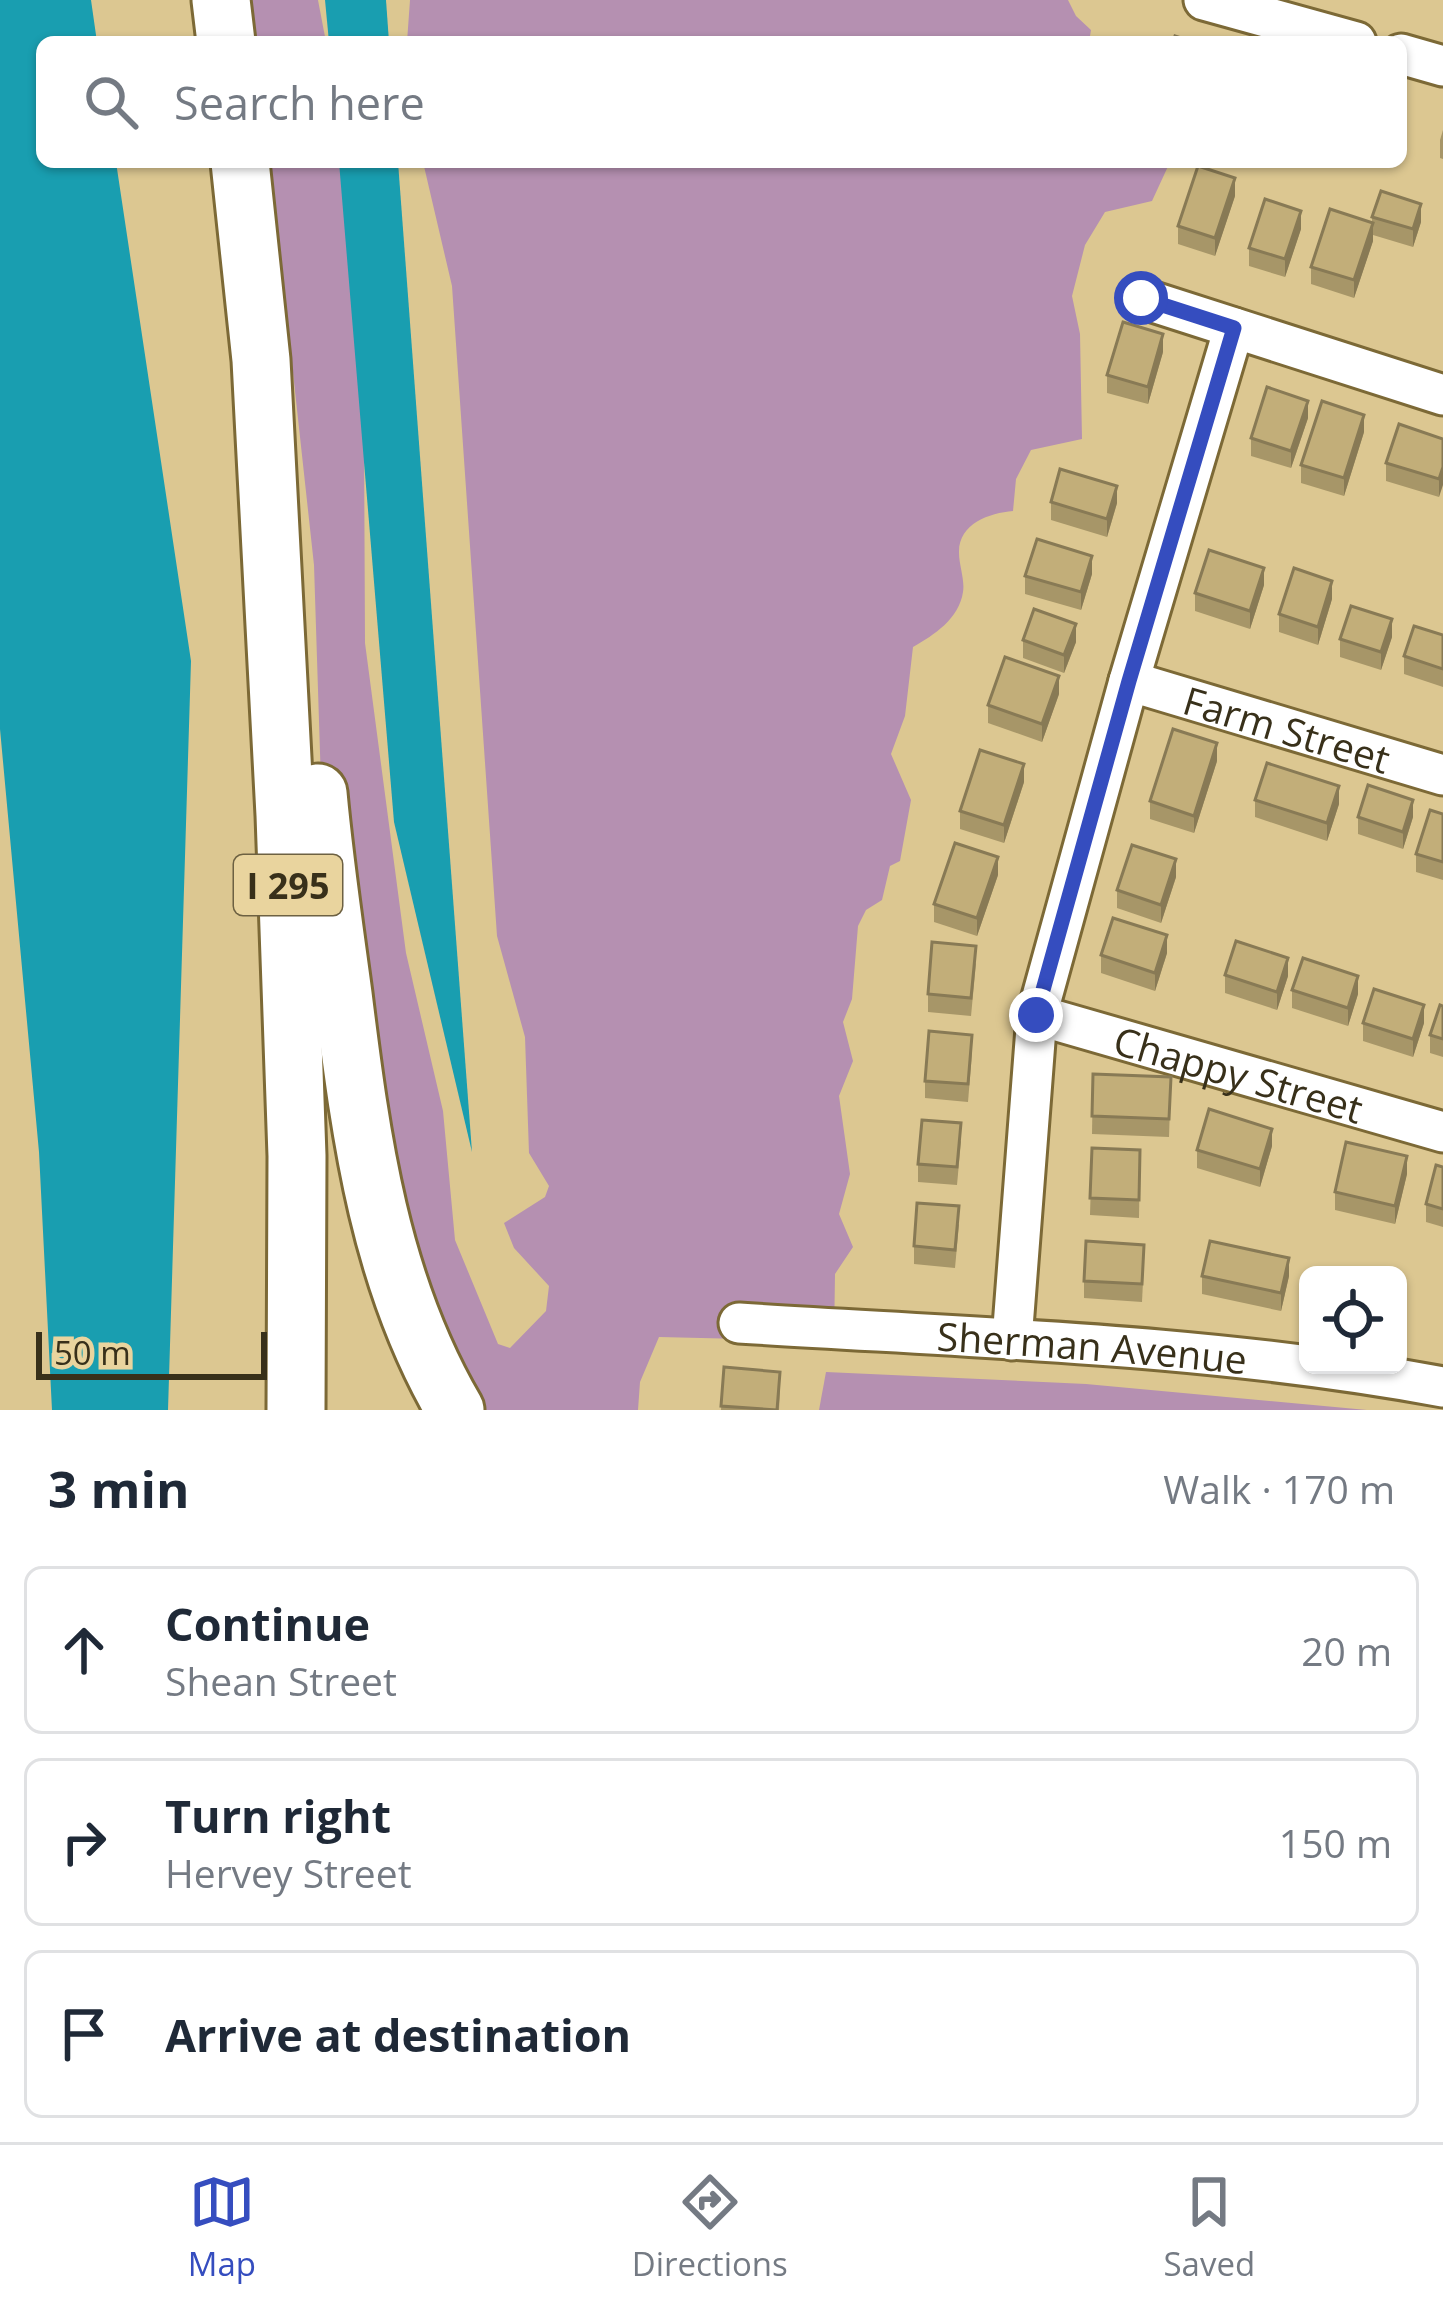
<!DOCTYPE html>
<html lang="en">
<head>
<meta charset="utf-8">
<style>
  :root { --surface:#fff; --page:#f2f2f3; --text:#1f2937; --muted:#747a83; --line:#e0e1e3; --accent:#354dbf }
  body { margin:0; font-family:"Open Sans",sans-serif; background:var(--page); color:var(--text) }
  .controls { position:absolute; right:36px; bottom:36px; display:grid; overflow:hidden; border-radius:18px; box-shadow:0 3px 9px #0004 }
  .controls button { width:108px; height:108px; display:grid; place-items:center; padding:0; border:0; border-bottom:3px solid var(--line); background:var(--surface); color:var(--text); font:60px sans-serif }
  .scale { position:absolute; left:36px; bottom:30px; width:231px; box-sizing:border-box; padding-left:12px; border:6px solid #38301a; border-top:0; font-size:33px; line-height:42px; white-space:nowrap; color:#38301a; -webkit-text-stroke:9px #e9d49e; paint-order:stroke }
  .stop { position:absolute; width:36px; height:36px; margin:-27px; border:9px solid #354dbf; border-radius:50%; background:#fff }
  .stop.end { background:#354dbf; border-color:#fff; box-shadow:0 3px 12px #0008 }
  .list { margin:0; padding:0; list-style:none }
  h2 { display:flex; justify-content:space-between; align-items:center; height:156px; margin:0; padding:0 48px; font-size:51px }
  h2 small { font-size:39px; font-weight:400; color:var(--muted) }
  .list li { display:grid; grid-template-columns:78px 1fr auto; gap:36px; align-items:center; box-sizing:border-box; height:168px; margin:0 24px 24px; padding:0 24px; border:3px solid var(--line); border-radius:18px }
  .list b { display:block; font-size:45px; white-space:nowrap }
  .list p { margin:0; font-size:39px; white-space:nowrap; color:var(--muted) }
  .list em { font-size:39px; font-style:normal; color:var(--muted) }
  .icon { flex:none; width:66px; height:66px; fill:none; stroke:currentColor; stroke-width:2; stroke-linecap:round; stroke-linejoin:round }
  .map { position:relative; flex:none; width:1443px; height:1410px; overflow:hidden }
  .search { position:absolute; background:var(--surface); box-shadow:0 3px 9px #0004; left:36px; right:36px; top:36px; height:132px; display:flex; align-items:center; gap:30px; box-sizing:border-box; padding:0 42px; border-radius:18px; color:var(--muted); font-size:45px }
  .sheet { height:732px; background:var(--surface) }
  nav { display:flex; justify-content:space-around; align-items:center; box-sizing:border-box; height:168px; border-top:3px solid var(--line); background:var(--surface); font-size:33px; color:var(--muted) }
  nav a { display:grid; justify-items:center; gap:6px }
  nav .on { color:var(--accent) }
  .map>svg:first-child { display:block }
  .green { fill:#b590b1 }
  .water { fill:#199eb0 }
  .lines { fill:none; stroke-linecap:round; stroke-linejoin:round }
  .minor-casing { stroke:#7c6936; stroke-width:45 }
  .highway-casing { stroke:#7c6936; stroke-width:63 }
  .minor { stroke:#fff; stroke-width:39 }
  .highway { stroke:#fff; stroke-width:57 }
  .wall { fill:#a79668 }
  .shaded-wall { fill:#887a55 }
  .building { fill:#c2ae79; stroke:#887a55; stroke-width:3 }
  .route { stroke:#354dbf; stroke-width:15 }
  .labels { text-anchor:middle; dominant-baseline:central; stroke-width:9; stroke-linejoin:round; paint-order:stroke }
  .shield { fill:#e9d49e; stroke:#6d6142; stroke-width:3 }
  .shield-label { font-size:36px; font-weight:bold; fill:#38301a }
  .street-label { font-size:39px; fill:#38301a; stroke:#e9d49e }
</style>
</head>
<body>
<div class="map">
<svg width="1443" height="1410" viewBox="0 0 1443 1410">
  <rect width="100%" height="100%" fill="#dcc791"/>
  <g class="green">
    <path d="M 252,0 L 318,0 L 326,42 L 256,42 Z"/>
    <path d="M 410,0 L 1068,0 L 1076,16 L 1091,30 L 1089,42 L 407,42 Z"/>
    <path d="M 270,162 L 350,162 L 363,220 L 365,643 L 406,953 L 443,1111 L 455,1240 L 498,1344 L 510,1348 L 546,1311 L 549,1286 L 514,1248 L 504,1223 L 545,1197 L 549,1186 L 529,1153 L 525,1037 L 497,936 L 452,286 L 423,162 L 1170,162 L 1152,201 L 1105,212 L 1085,245 L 1072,296 L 1080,334 L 1082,439 L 1031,450 L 1016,479 L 1013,511 C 989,513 958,524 959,553 C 959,565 965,580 963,592 C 959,619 934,635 913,647 L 905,716 L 891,754 L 911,800 L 900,861 L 890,866 L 882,900 L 866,910 L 858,926 L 852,999 L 843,1022 L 853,1061 L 839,1096 L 850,1174 L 839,1214 L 853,1247 L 835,1274 L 834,1341 L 659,1337 L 640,1382 L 638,1410 L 453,1410 L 411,1320 L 321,783 L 314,565 Z"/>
    <path d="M 826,1372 L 1086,1384 L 1367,1410 L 819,1410 Z"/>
  </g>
  <g class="water">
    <path d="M 0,0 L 91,0 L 97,42 L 42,42 L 42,162 L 116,162 L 191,661 L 168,1410 L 52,1410 L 39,1152 L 0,729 Z"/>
    <path d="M 325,0 L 386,0 L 389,42 L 329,42 Z"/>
    <path d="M 339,162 L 398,162 L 472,1152 L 394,822 Z"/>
  </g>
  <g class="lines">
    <g class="minor-casing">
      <g id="minor">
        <path d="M 1204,0 L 1356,42"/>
        <path d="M 1401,54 L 1443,66"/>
        <path d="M 1141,298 L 1443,395"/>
        <path id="s1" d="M 1129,681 L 1443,775"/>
        <path id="s2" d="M 1037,1015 L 1443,1132"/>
        <path id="s3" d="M 739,1323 C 974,1338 1211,1344 1443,1387"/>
        <path d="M 1012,1340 L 1037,1015 L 1129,681 L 1234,328"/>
      </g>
    </g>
    <g class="highway-casing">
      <g id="highway">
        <path d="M 221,0 L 226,42"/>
        <path d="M 240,162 L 261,360 L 285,815 L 297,1156 L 296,1410"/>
        <path d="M 318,793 C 324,860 334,927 343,994 C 361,1140 380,1282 455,1410"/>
      </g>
    </g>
    <use href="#minor" class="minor"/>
    <use href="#highway" class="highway"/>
  </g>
  <g class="wall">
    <path d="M 1443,130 L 1443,159 L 1440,158 L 1440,140 Z"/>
    <path d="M 1235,196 L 1215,256 L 1178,244 L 1178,226 Z"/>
    <path d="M 1372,217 L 1421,222 L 1413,247 L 1373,235 L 1373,241 L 1354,298 L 1311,284 L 1311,267 L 1372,222 Z"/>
    <path d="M 1301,229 L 1285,277 L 1249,266 L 1249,248 Z"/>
    <path d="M 1163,352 L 1148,404 L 1107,393 L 1107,375 Z"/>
    <path d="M 1308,418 L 1291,468 L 1251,456 L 1251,438 Z"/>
    <path d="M 1364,432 L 1344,496 L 1301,483 L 1301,465 Z"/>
    <path d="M 1443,439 L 1439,497 L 1386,481 L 1386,463 Z"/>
    <path d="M 1051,502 L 1117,503 L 1107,537 L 1051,520 Z"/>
    <path d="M 1092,574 L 1081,610 L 1025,594 L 1025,576 Z"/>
    <path d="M 1264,585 L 1250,629 L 1195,611 L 1195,593 Z"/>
    <path d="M 1332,599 L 1318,645 L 1279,632 L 1279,614 Z"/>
    <path d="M 1443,635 L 1443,687 L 1404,674 L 1404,656 Z"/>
    <path d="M 1392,637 L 1381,670 L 1340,657 L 1340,639 Z"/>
    <path d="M 1023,640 L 1076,642 L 1064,673 L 1023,658 Z"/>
    <path d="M 1059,694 L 1042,742 L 988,723 L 988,705 Z"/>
    <path d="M 1217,761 L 1194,833 L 1150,819 L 1150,801 Z"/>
    <path d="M 1024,782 L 1004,843 L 960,829 L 960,811 Z"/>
    <path d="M 1255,800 L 1339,804 L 1327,841 L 1255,817 Z"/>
    <path d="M 1443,814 L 1443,880 L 1416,872 L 1416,854 Z"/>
    <path d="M 1358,817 L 1413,817 L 1403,849 L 1358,834 Z"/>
    <path d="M 998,875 L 977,936 L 934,922 L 934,904 Z"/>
    <path d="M 1176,877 L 1161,923 L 1117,908 L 1117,890 Z"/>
    <path d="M 1167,953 L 1155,991 L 1101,973 L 1101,955 Z"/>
    <path d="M 976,963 L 971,1016 L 928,1012 L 928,994 Z"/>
    <path d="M 1225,975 L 1288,976 L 1277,1010 L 1225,993 Z"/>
    <path d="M 1292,990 L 1358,994 L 1348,1026 L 1292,1008 Z"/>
    <path d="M 1443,1006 L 1443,1057 L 1430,1053 L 1430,1035 Z"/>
    <path d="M 1363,1023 L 1424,1023 L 1413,1057 L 1363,1041 Z"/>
    <path d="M 972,1053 L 968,1102 L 925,1098 L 925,1081 Z"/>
    <path d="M 1093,1074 L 1171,1077 L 1169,1137 L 1092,1134 Z"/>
    <path d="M 961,1141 L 957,1185 L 918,1182 L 918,1164 Z"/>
    <path d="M 1272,1146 L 1260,1187 L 1197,1168 L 1197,1150 Z"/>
    <path d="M 1092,1148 L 1140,1150 L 1139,1218 L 1090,1215 Z"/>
    <path d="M 1443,1167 L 1443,1227 L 1426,1222 L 1426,1204 Z"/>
    <path d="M 1407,1174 L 1395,1224 L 1335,1210 L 1335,1192 Z"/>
    <path d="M 959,1224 L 955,1268 L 914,1264 L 914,1246 Z"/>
    <path d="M 1144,1262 L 1142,1302 L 1084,1298 L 1084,1281 Z"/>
    <path d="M 1202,1276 L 1289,1276 L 1281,1311 L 1202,1294 Z"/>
    <path d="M 724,1367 L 780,1390 L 779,1410 L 721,1410 Z"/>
  </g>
  <g class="shaded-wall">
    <path d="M 1235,178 L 1235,196 L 1215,256 L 1215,238 Z"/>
    <path d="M 1421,204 L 1421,222 L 1413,247 L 1413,229 Z"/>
    <path d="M 1301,211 L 1301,229 L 1285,277 L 1285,259 Z"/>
    <path d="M 1373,223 L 1373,241 L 1354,298 L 1354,280 Z"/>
    <path d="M 1163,334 L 1163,352 L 1148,404 L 1148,387 Z"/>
    <path d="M 1308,401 L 1308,418 L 1291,468 L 1291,451 Z"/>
    <path d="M 1364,415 L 1364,432 L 1344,496 L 1344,478 Z"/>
    <path d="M 1443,467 L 1443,485 L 1439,497 L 1439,479 Z"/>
    <path d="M 1117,486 L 1117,503 L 1107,537 L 1107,519 Z"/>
    <path d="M 1092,556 L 1092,574 L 1081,610 L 1081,592 Z"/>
    <path d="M 1264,568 L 1264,585 L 1250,629 L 1250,611 Z"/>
    <path d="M 1332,581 L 1332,599 L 1318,645 L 1318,627 Z"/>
    <path d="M 1392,619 L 1392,637 L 1381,670 L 1381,652 Z"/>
    <path d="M 1076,624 L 1076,642 L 1064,673 L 1064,655 Z"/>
    <path d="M 1059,676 L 1059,694 L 1042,742 L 1042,724 Z"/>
    <path d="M 1217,743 L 1217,761 L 1194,833 L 1194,816 Z"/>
    <path d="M 1024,764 L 1024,782 L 1004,843 L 1004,825 Z"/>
    <path d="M 1339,786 L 1339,804 L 1327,841 L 1327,823 Z"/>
    <path d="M 1413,800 L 1413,817 L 1403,849 L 1403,832 Z"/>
    <path d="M 998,857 L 998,875 L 977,936 L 977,918 Z"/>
    <path d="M 1176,859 L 1176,877 L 1161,923 L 1161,905 Z"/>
    <path d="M 1167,935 L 1167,953 L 1155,991 L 1155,973 Z"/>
    <path d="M 1288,958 L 1288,976 L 1277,1010 L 1277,992 Z"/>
    <path d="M 1358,976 L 1358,994 L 1348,1026 L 1348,1008 Z"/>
    <path d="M 1424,1005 L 1424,1023 L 1413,1057 L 1413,1039 Z"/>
    <path d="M 1272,1129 L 1272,1146 L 1260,1187 L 1260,1169 Z"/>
    <path d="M 1407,1156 L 1407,1174 L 1395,1224 L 1395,1206 Z"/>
    <path d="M 1289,1258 L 1289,1276 L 1281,1311 L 1281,1293 Z"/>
  </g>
  <g class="building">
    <path d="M 1175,36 L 1193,42 L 1173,42 Z"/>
    <path d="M 1198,166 L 1235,178 L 1215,238 L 1178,226 Z"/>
    <path d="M 1381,191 L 1421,204 L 1413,229 L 1372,217 Z"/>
    <path d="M 1265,199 L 1301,211 L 1285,259 L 1249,248 Z"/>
    <path d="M 1330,209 L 1373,223 L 1354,280 L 1311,267 Z"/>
    <path d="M 1123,322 L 1163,334 L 1148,387 L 1107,375 Z"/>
    <path d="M 1267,387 L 1308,401 L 1291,451 L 1251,438 Z"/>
    <path d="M 1322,401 L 1364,415 L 1344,478 L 1301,465 Z"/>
    <path d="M 1399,424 L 1443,439 L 1443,467 L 1439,479 L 1386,463 Z"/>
    <path d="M 1060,469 L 1117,486 L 1107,519 L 1051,502 Z"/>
    <path d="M 1037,539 L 1092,556 L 1081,592 L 1025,576 Z"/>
    <path d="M 1209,550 L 1264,568 L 1250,611 L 1195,593 Z"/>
    <path d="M 1294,568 L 1332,581 L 1318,627 L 1279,614 Z"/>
    <path d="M 1351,606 L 1392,619 L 1381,652 L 1340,639 Z"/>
    <path d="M 1034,609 L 1076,624 L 1064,655 L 1023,640 Z"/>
    <path d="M 1414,626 L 1443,635 L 1443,669 L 1404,656 Z"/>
    <path d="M 1005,657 L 1059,676 L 1042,724 L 988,705 Z"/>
    <path d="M 1173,729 L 1217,743 L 1194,816 L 1150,801 Z"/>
    <path d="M 980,750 L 1024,764 L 1004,825 L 960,811 Z"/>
    <path d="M 1267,763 L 1339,786 L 1327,823 L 1255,800 Z"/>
    <path d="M 1368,785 L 1413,800 L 1403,832 L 1358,817 Z"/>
    <path d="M 1430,810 L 1443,814 L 1443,862 L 1416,854 Z"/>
    <path d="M 955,843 L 998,857 L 977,918 L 934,904 Z"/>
    <path d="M 1132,845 L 1176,859 L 1161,905 L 1117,890 Z"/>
    <path d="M 1113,918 L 1167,935 L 1155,973 L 1101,955 Z"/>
    <path d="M 1236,941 L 1288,958 L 1277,992 L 1225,975 Z"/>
    <path d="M 932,942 L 976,946 L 971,998 L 928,994 Z"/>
    <path d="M 1303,958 L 1358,976 L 1348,1008 L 1292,990 Z"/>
    <path d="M 1374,989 L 1424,1005 L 1413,1039 L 1363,1023 Z"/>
    <path d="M 1440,1005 L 1443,1006 L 1443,1039 L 1430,1035 Z"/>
    <path d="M 929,1031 L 972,1035 L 968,1084 L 925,1081 Z"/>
    <path d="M 1093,1074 L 1171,1077 L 1169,1119 L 1092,1116 Z"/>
    <path d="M 1209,1109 L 1272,1129 L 1260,1169 L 1197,1150 Z"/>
    <path d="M 922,1120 L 961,1123 L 957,1167 L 918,1164 Z"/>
    <path d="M 1346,1142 L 1407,1156 L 1395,1206 L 1335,1192 Z"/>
    <path d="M 1092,1148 L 1140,1150 L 1139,1200 L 1090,1198 Z"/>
    <path d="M 1436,1165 L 1443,1167 L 1443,1209 L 1426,1204 Z"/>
    <path d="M 917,1203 L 959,1206 L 955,1250 L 914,1246 Z"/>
    <path d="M 1086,1241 L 1144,1245 L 1142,1284 L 1084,1281 Z"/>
    <path d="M 1210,1241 L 1289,1258 L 1281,1293 L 1202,1276 Z"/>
    <path d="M 724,1367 L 780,1372 L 777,1410 L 721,1406 Z"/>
  </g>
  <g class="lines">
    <path class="route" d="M 1036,1015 L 1129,681 L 1234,328 L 1141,298"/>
  </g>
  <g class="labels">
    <rect class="shield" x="234" y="855" width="108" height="60" rx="9"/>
    <g class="shield-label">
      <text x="288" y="885">I 295</text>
    </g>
    <g class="street-label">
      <text stroke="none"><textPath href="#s1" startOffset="165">Farm Street</textPath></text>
      <text stroke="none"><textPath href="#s2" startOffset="210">Chappy Street</textPath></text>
      <text stroke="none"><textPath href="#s3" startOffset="354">Sherman Avenue</textPath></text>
    </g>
  </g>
</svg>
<div class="controls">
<button><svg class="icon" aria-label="locate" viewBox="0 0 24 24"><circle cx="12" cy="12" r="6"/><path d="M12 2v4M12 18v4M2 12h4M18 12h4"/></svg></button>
</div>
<div class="scale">50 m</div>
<div class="stop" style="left:1141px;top:298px"></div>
<div class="stop end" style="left:1036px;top:1015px"></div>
<div class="search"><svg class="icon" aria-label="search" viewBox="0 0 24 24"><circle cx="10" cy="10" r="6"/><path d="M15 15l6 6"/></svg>Search here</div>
</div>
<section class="sheet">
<h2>3 min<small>Walk · 170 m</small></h2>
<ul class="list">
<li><svg class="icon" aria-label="ahead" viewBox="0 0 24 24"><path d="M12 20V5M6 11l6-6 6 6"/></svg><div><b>Continue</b><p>Shean Street</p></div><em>20 m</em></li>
<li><svg class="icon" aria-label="right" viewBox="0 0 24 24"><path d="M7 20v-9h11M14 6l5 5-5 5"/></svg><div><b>Turn right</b><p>Hervey Street</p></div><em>150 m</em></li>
<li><svg class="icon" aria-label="arrive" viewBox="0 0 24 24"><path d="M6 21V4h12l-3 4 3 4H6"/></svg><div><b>Arrive at destination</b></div></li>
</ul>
</section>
<nav>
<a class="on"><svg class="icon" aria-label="map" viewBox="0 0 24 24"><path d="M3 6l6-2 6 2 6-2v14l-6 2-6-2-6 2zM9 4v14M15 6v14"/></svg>Map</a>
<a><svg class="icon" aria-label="directions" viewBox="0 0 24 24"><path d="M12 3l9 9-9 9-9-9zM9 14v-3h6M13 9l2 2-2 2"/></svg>Directions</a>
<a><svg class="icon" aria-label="saved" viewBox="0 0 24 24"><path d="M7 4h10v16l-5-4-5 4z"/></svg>Saved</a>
</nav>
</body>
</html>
